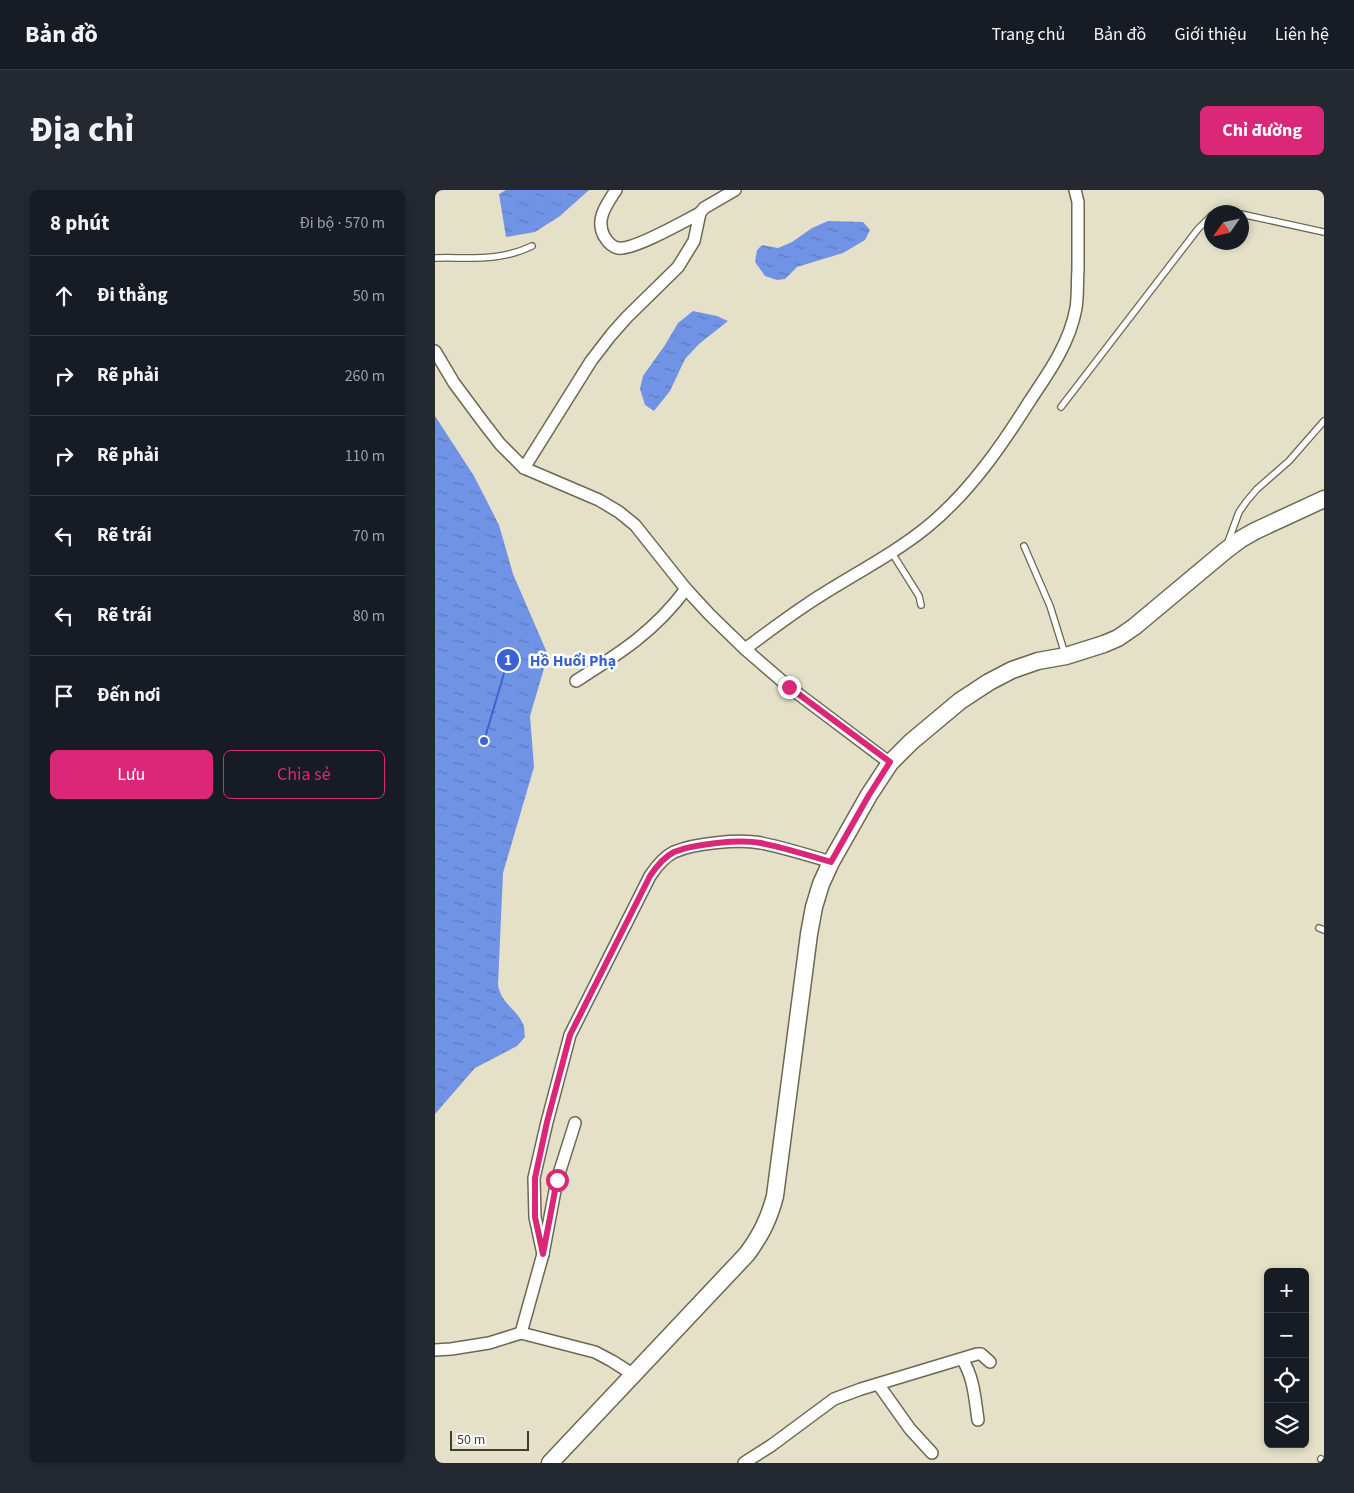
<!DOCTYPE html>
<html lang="vi">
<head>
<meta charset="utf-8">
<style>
  :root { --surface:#171b24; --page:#242831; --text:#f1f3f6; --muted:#9ea1a6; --line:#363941; --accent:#db2777 }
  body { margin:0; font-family:"Source Sans 3",sans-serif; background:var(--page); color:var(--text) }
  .controls { position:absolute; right:15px; bottom:15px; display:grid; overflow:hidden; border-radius:8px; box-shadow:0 2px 8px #0003 }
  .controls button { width:45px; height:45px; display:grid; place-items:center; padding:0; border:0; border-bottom:1px solid var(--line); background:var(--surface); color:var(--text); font:25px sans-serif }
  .compass { position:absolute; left:769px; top:15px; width:45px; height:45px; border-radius:50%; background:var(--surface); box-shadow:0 2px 8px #0003; rotate:236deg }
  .scale { position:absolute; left:15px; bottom:12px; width:79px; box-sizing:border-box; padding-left:5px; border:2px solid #3f3d33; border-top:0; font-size:14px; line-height:18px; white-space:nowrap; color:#3f3d33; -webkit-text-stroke:4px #fff; paint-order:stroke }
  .stop { position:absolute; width:15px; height:15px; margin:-11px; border:4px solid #db2777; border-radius:50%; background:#fff }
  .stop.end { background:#db2777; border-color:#fff; box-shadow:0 1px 5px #0008 }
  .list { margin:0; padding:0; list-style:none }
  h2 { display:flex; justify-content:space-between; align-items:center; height:65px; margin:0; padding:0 20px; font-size:21px }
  h2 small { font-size:16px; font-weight:400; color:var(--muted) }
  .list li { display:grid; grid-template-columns:32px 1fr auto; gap:15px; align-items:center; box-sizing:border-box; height:80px; padding:0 20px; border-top:1px solid var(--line) }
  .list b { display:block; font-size:19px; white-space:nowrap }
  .list em { font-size:16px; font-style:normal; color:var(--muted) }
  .actions { display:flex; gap:10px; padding:15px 20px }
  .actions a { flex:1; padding:11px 0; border:1px solid var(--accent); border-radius:8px; text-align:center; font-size:18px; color:var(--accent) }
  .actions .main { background:var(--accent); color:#fff }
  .icon { flex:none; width:28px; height:28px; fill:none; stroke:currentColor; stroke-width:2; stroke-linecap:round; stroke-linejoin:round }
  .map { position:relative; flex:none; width:889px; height:1273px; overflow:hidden; border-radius:8px }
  header { display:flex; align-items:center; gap:30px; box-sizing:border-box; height:70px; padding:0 25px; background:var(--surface); border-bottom:1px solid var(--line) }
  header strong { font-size:24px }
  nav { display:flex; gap:28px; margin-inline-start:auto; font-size:18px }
  .intro { display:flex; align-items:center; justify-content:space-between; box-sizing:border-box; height:120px; padding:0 30px }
  h1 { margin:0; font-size:35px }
  .button { padding:12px 22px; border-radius:8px; background:var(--accent); color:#fff; font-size:18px; font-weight:700 }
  main { display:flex; gap:30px; padding:0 30px }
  aside { flex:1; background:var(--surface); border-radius:8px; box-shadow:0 2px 8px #0003 }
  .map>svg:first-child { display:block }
  .water { fill:url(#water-ripples) }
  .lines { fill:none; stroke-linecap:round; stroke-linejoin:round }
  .lane-casing { stroke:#6c6853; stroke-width:8 }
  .street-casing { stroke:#6c6853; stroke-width:14 }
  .secondary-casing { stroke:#6c6853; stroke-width:19 }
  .lane { stroke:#fff; stroke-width:5.5 }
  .street { stroke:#fff; stroke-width:11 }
  .secondary { stroke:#fff; stroke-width:16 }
  .route { stroke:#db2777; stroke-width:6 }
  .leader { fill:none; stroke:#3b62d3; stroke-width:2 }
  .callout-dot { fill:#3b62d3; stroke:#fff; stroke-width:2 }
  .mark-label { font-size:15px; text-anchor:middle; font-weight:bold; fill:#fff }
  .callout-label { font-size:16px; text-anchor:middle; font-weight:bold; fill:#3b62d3; stroke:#fff; stroke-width:5; stroke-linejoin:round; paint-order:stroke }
</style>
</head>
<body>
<header>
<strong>Bản đồ</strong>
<nav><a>Trang chủ</a><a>Bản đồ</a><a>Giới thiệu</a><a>Liên hệ</a></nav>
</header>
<div class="intro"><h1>Địa chỉ</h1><a class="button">Chỉ đường</a></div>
<main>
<aside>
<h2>8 phút<small>Đi bộ · 570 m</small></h2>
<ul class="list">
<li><svg class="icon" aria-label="ahead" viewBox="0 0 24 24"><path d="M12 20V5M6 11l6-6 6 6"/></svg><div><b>Đi thẳng</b></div><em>50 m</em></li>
<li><svg class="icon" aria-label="right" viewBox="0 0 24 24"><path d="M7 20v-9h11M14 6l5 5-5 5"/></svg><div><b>Rẽ phải</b></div><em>260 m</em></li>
<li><svg class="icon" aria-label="right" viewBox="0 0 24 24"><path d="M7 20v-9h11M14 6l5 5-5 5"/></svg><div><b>Rẽ phải</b></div><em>110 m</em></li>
<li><svg class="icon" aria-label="left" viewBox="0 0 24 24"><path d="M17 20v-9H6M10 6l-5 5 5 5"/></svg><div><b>Rẽ trái</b></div><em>70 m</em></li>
<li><svg class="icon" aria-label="left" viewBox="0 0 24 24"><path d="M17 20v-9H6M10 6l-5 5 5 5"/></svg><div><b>Rẽ trái</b></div><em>80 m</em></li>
<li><svg class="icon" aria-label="arrive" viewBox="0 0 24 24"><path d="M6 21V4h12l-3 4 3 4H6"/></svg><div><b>Đến nơi</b></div></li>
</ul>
<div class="actions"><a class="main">Lưu</a><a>Chia sẻ</a></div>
</aside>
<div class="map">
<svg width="889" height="1273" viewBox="0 0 889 1273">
  <defs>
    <pattern id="water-ripples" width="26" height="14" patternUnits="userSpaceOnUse" patternTransform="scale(1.25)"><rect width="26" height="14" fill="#7193e5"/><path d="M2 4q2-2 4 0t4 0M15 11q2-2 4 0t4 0" fill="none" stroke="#5e79ba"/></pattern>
  </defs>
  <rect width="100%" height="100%" fill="#e4e1c8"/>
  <g class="water">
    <path d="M 71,0 L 154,0 L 125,26 L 100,42 L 71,47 L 64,4 Z"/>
    <path d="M 393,31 L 428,32 L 435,40 L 430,50 L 408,63 L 362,77 L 350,89 L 342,90 L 330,86 L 320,72 L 322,60 L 327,55 L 343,58 L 357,52 L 377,38 Z"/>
    <path d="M 258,121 L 282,126 L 293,131 L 264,154 L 250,169 L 235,201 L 219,221 L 210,215 L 205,199 L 208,186 L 230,155 L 243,133 Z"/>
    <path d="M 0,226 L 39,286 L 64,335 L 78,384 L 113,465 L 95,526 L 99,577 L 68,683 L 63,795 C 67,815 81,818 88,834 C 90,838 89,843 90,847 L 82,856 L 40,878 L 0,924 Z"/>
  </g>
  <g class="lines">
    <g class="lane-casing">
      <g id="lane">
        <path d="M 786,22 L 801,22"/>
        <path d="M 806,24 L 889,42"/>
        <path d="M 0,68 C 35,67 64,72 97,56"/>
        <path d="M 626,217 L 763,39 L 776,26"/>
        <path d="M 793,352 L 804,322 L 811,312 L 822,299 L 854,271 L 889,231"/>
        <path d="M 589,356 L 615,416 L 630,464"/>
        <path d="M 457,363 L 484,406 L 486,415"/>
        <path d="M 884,738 L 889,740"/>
        <path d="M 886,1269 L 889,1271"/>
      </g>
    </g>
    <g class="street-casing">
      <g id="street">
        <path d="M 181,0 C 172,14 160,29 169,46 C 172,51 177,57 183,58 C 197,61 250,31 265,23"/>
        <path d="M 0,161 L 19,193 L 48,232 L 65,254 L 89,278 L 164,310 L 184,322 L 200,335 L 251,399 L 275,425 L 310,459 L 354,497 L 455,573"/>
        <path d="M 89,278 L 156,171 L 176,145 L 192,127 L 243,77 L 259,51 L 265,23 L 269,18 L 300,0"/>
        <path d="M 310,459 C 330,444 350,429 371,415 C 411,388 455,367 492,337 C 535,302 567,255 596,209 C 615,181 635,152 641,118 C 643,106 642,92 643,80 C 643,57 643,35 643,12 L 640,0"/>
        <path d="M 141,491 C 185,463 219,442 251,399"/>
        <path d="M 108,1064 L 100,1027 L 99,988 L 112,932 L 135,845 L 215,686 C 221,677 229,667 239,662 C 260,653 304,649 326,653 C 350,658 373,665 396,672"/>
        <path d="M 86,1143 L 108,1064 L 122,990 L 140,933"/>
        <path d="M 0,1160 L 16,1159 L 54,1153 L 86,1143 L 160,1162 L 177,1171 L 199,1185"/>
        <path d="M 527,1169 C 539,1187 540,1210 543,1230"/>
        <path d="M 443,1194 L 475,1239 L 497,1263"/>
        <path d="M 309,1273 L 337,1255 L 399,1209 L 426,1199 L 542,1164 L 546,1164 L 555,1172"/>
      </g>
    </g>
    <g class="secondary-casing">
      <path id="secondary" d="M 115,1273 L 312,1064 C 326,1045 334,1029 340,1006 L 374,744 L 379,717 L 386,694 L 396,672 L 434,605 L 455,573 L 476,552 L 525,511 L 554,492 L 577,480 L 603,471 L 631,466 L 669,454 L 683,448 L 699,437 L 790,361 L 806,349 L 820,341 L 889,309"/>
    </g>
    <use href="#lane" class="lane"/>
    <use href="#street" class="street"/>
    <use href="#secondary" class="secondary"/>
  </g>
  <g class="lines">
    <path class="route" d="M 122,990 L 108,1064 L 100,1027 L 100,988 L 112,932 L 135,845 L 215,686 C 221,677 229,667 239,662 C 259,654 304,649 326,653 C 350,658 373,665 396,672 L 434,605 L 455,572 L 354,497"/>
  </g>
  <path class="leader" d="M49 551L73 470"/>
  <g class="callout-dot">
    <circle cx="49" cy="551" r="5"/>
    <circle cx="73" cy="470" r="12"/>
  </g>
  <g class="mark-label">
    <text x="73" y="475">1</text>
  </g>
  <g class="callout-label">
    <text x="138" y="476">Hồ Huổi Phạ</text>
  </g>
</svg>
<div class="controls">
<button>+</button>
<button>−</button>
<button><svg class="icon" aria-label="locate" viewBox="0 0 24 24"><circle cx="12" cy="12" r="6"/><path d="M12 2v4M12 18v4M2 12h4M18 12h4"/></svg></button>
<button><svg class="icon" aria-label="layers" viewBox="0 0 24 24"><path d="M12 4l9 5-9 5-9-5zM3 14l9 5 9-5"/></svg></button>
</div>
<svg class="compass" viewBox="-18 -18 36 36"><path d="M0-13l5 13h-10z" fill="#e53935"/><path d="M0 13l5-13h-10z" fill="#9ea1a6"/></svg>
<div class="scale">50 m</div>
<div class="stop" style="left:122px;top:990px"></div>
<div class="stop end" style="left:354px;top:497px"></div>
</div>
</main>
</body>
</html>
